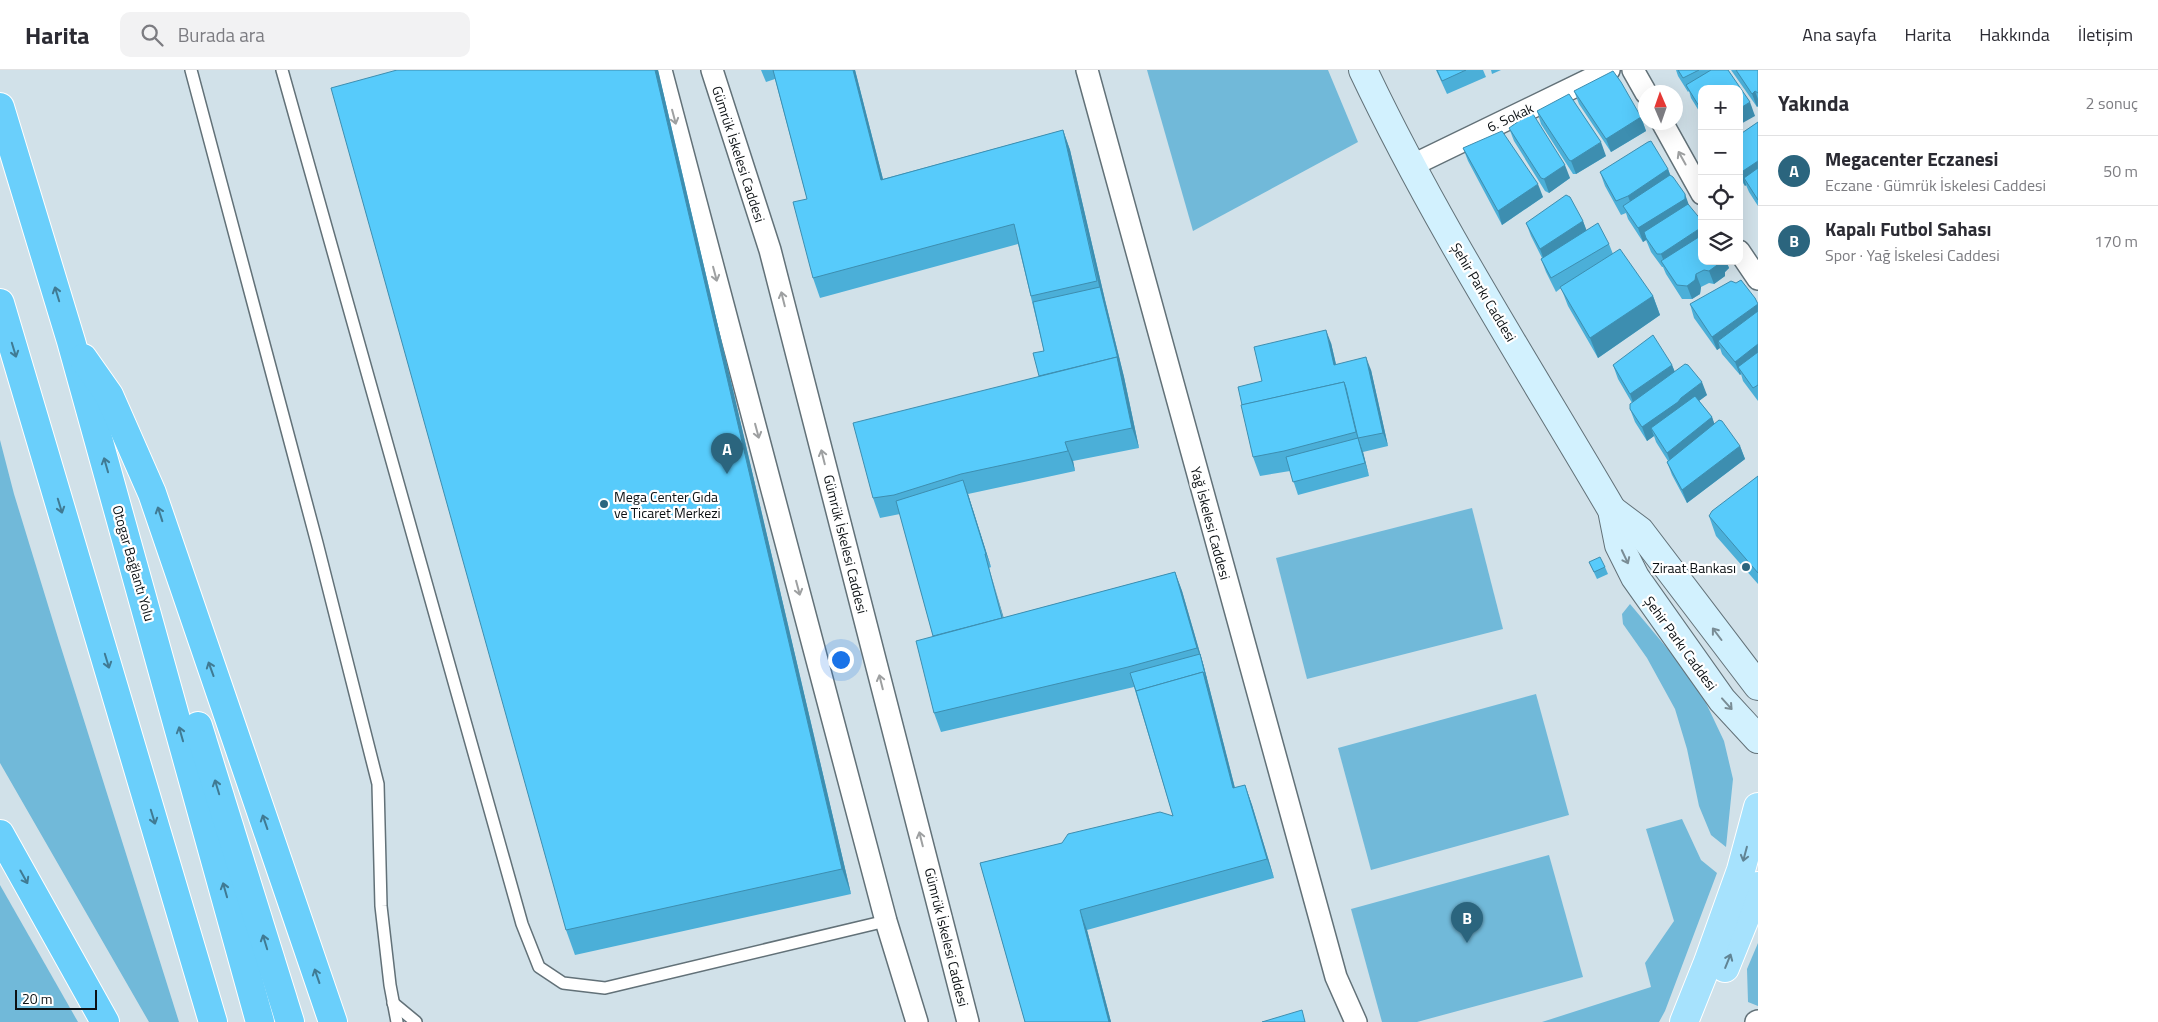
<!DOCTYPE html>
<html lang="tr">
<head>
<meta charset="utf-8">
<style>
  :root { --surface:#fff; --page:#f2f2f3; --text:#2b2b33; --muted:#7c7c81; --line:#e1e1e2; --accent:#2b657e }
  body { margin:0; font-family:"Titillium Web",sans-serif; background:var(--page); color:var(--text) }
  .controls { position:absolute; right:15px; top:15px; display:grid; overflow:hidden; border-radius:10px; box-shadow:0 5px 20px #0002 }
  .controls button { width:45px; height:45px; display:grid; place-items:center; padding:0; border:0; border-bottom:1px solid var(--line); background:var(--surface); color:var(--text); font:25px sans-serif }
  .compass { position:absolute; left:1638px; top:15px; width:45px; height:45px; border-radius:50%; background:var(--surface); box-shadow:0 5px 20px #0002; rotate:358deg }
  .scale { position:absolute; left:15px; bottom:12px; width:82px; box-sizing:border-box; padding-left:5px; border:2px solid #0c1114; border-top:0; font-size:14px; line-height:18px; white-space:nowrap; color:#0c1114; -webkit-text-stroke:4px #fff; paint-order:stroke }
  .you { position:absolute; left:840px; top:589px; width:18px; height:18px; margin:-12px; border:4px solid #fff; border-radius:50%; background:#1a73e8; box-shadow:0 0 0 8px #1a73e833 }
  .badge { display:grid; place-items:center; width:32px; height:32px; border-radius:50%; background:var(--accent); color:#fff; font-size:16px; font-weight:700 }
  .pin { position:absolute; translate:-50% -41px; filter:drop-shadow(0 1px 2px #0008) }
  .pin::after { content:''; position:absolute; top:26px; width:18px; height:15px; background:inherit; clip-path:polygon(0 0,100% 0,50% 100%) }
  .list { margin:0; padding:0; list-style:none }
  h2 { display:flex; justify-content:space-between; align-items:center; height:65px; margin:0; padding:0 20px; font-size:21px }
  h2 small { font-size:16px; font-weight:400; color:var(--muted) }
  .list li { display:grid; grid-template-columns:32px 1fr auto; gap:15px; align-items:center; box-sizing:border-box; height:70px; padding:0 20px; border-top:1px solid var(--line) }
  .list b { display:block; font-size:19px; white-space:nowrap }
  .list p { margin:0; font-size:16px; white-space:nowrap; color:var(--muted) }
  .list em { font-size:16px; font-style:normal; color:var(--muted) }
  .icon { flex:none; width:28px; height:28px; fill:none; stroke:currentColor; stroke-width:2; stroke-linecap:round; stroke-linejoin:round }
  .map { position:relative; flex:none; width:1758px; height:952px; overflow:hidden }
  header { display:flex; align-items:center; gap:30px; box-sizing:border-box; height:70px; padding:0 25px; background:var(--surface); border-bottom:1px solid var(--line) }
  header strong { font-size:24px }
  nav { display:flex; gap:28px; margin-inline-start:auto; font-size:18px }
  .search { width:350px; height:45px; background:var(--page); display:flex; align-items:center; gap:12px; box-sizing:border-box; padding:0 18px; border-radius:10px; color:var(--muted); font-size:19px }
  main { display:flex }
  aside { flex:1; background:var(--surface) }
  .map>svg:first-child { display:block }
  .green { fill:#71b9d9 }
  .lines { fill:none; stroke-linecap:round; stroke-linejoin:round }
  .lane-casing { stroke:#627178; stroke-width:14 }
  .street-casing { stroke:#627178; stroke-width:24 }
  .secondary-casing { stroke:#627178; stroke-width:30 }
  .primary-casing { stroke:#fff; stroke-width:30 }
  .highway-casing { stroke:#fff; stroke-width:30 }
  .lane { stroke:#fff; stroke-width:11 }
  .street { stroke:#fff; stroke-width:21 }
  .secondary { stroke:#d2f1fe; stroke-width:28 }
  .primary { stroke:#a6e2fd; stroke-width:28 }
  .highway { stroke:#6acffb; stroke-width:28 }
  .wall { fill:#4bafd8 }
  .shaded-wall { fill:#3d8eb0 }
  .building { fill:#57cbfb; stroke:#3d8eb0 }
  .oneway { stroke:#9ea0a1 }
  .oneway2 { stroke:#407a93 }
  .oneway3 { stroke:#798c95 }
  .oneway4 { stroke:#618494 }
  .poi-dot { fill:#2b657e; stroke:#fff; stroke-width:2 }
  .labels { text-anchor:middle; dominant-baseline:central; stroke-width:4.5; stroke-linejoin:round; paint-order:stroke }
  .street-label { font-size:14px; fill:#0c1114; stroke:#fff }
  .poi-label { font-size:14px; fill:#0c1114; stroke:#fff; text-anchor:start }
</style>
</head>
<body>
<header>
<strong>Harita</strong>
<div class="search"><svg class="icon" aria-label="search" viewBox="0 0 24 24"><circle cx="10" cy="10" r="6"/><path d="M15 15l6 6"/></svg>Burada ara</div>
<nav><a>Ana sayfa</a><a>Harita</a><a>Hakkında</a><a>İletişim</a></nav>
</header>
<main>
<div class="map">
<svg width="1758" height="952" viewBox="0 0 1758 952">
  <rect width="100%" height="100%" fill="#d1e1e9"/>
  <g class="green">
    <path d="M 1147,0 L 1328,0 L 1358,72 L 1193,161 Z"/>
    <path d="M 0,370 L 14,424 L 59,571 L 179,952 L 149,952 L 0,693 Z"/>
    <path d="M 1472,438 L 1503,559 L 1307,609 L 1276,488 Z"/>
    <path d="M 1630,534 L 1677,590 L 1706,633 L 1724,671 L 1733,709 L 1726,777 L 1711,765 L 1699,736 L 1687,679 L 1675,639 L 1647,588 L 1623,554 L 1622,544 Z"/>
    <path d="M 1536,624 L 1569,745 L 1371,800 L 1338,678 Z"/>
    <path d="M 1682,749 L 1701,790 L 1717,803 L 1665,941 L 1659,952 L 1542,952 L 1651,917 L 1645,893 L 1674,851 L 1646,759 Z"/>
    <path d="M 1549,785 L 1583,907 L 1417,952 L 1382,952 L 1351,839 Z"/>
    <path d="M 0,815 L 78,952 L 0,952 Z"/>
    <path d="M 1758,873 L 1758,936 L 1748,932 L 1747,899 Z"/>
  </g>
  <g class="lines">
    <g class="lane-casing">
      <g id="lane">
        <path d="M 191,0 L 317,473 L 378,714 L 381,836 L 390,915 L 397,952"/>
        <path d="M 282,0 L 522,854 L 539,897 L 563,913 L 605,918 L 886,851"/>
        <path d="M 393,933 L 416,952"/>
      </g>
    </g>
    <g class="street-casing">
      <g id="street">
        <path d="M 661,0 L 886,851 L 917,952"/>
        <path d="M 712,0 L 770,180 L 968,952"/>
        <path d="M 1087,0 L 1336,907 L 1356,952"/>
        <path d="M 1633,0 L 1646,23"/>
        <path d="M 1662,52 L 1702,124"/>
        <path d="M 1411,96 L 1609,0"/>
        <path d="M 1739,181 L 1758,209"/>
        <path d="M 1756,952 L 1758,951"/>
      </g>
    </g>
    <g class="secondary-casing">
      <g id="secondary">
        <path d="M 1363,0 C 1435,152 1527,295 1612,440 L 1619,475 L 1635,507 L 1722,630 L 1758,669"/>
        <path d="M 1612,440 L 1640,461 L 1758,616"/>
      </g>
    </g>
    <g class="primary-casing">
      <g id="primary">
        <path d="M 1725,898 L 1758,816"/>
        <path d="M 1684,952 L 1708,892 L 1741,800 L 1758,737"/>
      </g>
    </g>
    <g class="highway-casing">
      <g id="highway">
        <path d="M 0,37 L 71,271 L 260,952"/>
        <path d="M 0,233 L 213,952"/>
        <path d="M 83,288 L 109,325 L 152,423 L 333,952"/>
        <path d="M 198,656 L 290,952"/>
        <path d="M 0,764 L 105,952"/>
      </g>
    </g>
    <use href="#lane" class="lane"/>
    <use href="#street" class="street"/>
    <use href="#secondary" class="secondary"/>
    <use href="#primary" class="primary"/>
    <use href="#highway" class="highway"/>
  </g>
  <g class="wall">
    <path d="M 397,0 L 658,0 L 851,824 L 575,885 L 566,860 Z"/>
    <path d="M 761,0 L 855,0 L 883,109 L 1063,60 L 1070,80 L 1105,230 L 1124,307 L 1139,378 L 1073,391 L 1075,401 L 968,424 L 991,497 L 989,498 L 1003,548 L 1175,502 L 1182,521 L 1204,597 L 1235,718 L 1245,715 L 1252,735 L 1274,808 L 1087,860 L 1111,952 L 1025,952 L 980,793 L 1173,746 L 1134,617 L 941,662 L 934,643 L 933,566 L 900,444 L 880,448 L 873,428 L 1039,306 L 1044,281 L 1018,174 L 820,228 L 813,208 L 807,129 L 775,9 L 766,12 Z"/>
    <path d="M 1436,0 L 1483,0 L 1486,7 L 1447,24 Z"/>
    <path d="M 1491,0 L 1501,0 L 1492,4 Z"/>
    <path d="M 1676,0 L 1728,0 L 1755,46 L 1702,19 L 1702,46 L 1691,28 L 1689,21 L 1688,22 L 1678,6 Z"/>
    <path d="M 1731,0 L 1758,0 L 1758,36 L 1757,37 Z"/>
    <path d="M 1574,21 L 1641,47 L 1646,61 L 1611,82 L 1579,34 Z"/>
    <path d="M 1537,41 L 1606,86 L 1576,104 L 1573,104 L 1541,54 Z"/>
    <path d="M 1758,52 L 1758,136 L 1749,122 L 1746,115 L 1745,116 L 1739,107 L 1739,65 Z"/>
    <path d="M 1509,58 L 1570,108 L 1549,123 L 1545,121 L 1514,71 Z"/>
    <path d="M 1463,78 L 1543,127 L 1502,155 L 1468,91 Z"/>
    <path d="M 1668,99 L 1702,191 L 1726,191 L 1729,198 L 1725,202 L 1725,206 L 1714,214 L 1709,213 L 1701,217 L 1700,224 L 1692,229 L 1682,229 L 1666,204 L 1663,197 L 1662,197 L 1651,182 L 1646,170 L 1643,172 L 1628,149 L 1626,143 L 1621,145 L 1605,116 L 1600,102 Z"/>
    <path d="M 1583,151 L 1586,160 L 1609,174 L 1613,184 L 1653,226 L 1660,245 L 1598,288 L 1568,236 L 1561,218 L 1556,222 L 1546,202 L 1541,189 L 1542,188 L 1531,166 L 1526,153 Z"/>
    <path d="M 1755,228 L 1758,235 L 1758,331 L 1743,311 L 1741,304 L 1740,305 L 1722,284 L 1720,278 L 1717,280 L 1694,248 L 1690,234 Z"/>
    <path d="M 1331,273 L 1336,294 L 1371,300 L 1388,376 L 1363,382 L 1369,406 L 1298,425 L 1290,401 L 1260,406 L 1253,387 L 1262,311 Z"/>
    <path d="M 1613,295 L 1672,295 L 1675,302 L 1707,325 L 1699,331 L 1712,347 L 1714,354 L 1740,376 L 1745,389 L 1687,433 L 1672,405 L 1667,392 L 1668,391 L 1656,372 L 1654,366 L 1647,371 L 1635,352 L 1630,339 L 1632,333 L 1618,309 Z"/>
    <path d="M 1758,406 L 1758,514 L 1716,466 L 1709,446 Z"/>
    <path d="M 1589,492 L 1605,497 L 1608,504 L 1597,509 Z"/>
  </g>
  <g class="shaded-wall">
    <path d="M 655,0 L 658,0 L 851,824 L 842,799 Z"/>
    <path d="M 853,0 L 855,0 L 888,129 L 881,110 Z"/>
    <path d="M 1755,21 L 1758,29 L 1758,36 L 1757,37 L 1752,24 Z"/>
    <path d="M 1750,32 L 1755,46 L 1739,55 L 1739,39 Z"/>
    <path d="M 1641,47 L 1646,61 L 1611,82 L 1606,69 Z"/>
    <path d="M 1063,60 L 1070,80 L 1105,230 L 1124,307 L 1139,378 L 1132,358 Z"/>
    <path d="M 1601,72 L 1606,86 L 1576,104 L 1571,91 Z"/>
    <path d="M 1758,91 L 1758,107 L 1744,108 L 1746,115 L 1745,116 L 1740,103 Z"/>
    <path d="M 1565,95 L 1570,108 L 1549,123 L 1544,109 Z"/>
    <path d="M 1668,99 L 1673,113 L 1633,140 L 1628,126 Z"/>
    <path d="M 1538,114 L 1543,127 L 1502,155 L 1498,141 Z"/>
    <path d="M 1685,124 L 1690,138 L 1690,142 L 1643,172 L 1638,158 Z"/>
    <path d="M 1583,151 L 1588,164 L 1545,193 L 1540,179 Z"/>
    <path d="M 1702,157 L 1702,173 L 1666,197 L 1661,184 Z"/>
    <path d="M 1720,191 L 1726,191 L 1729,198 L 1725,202 L 1725,206 L 1714,214 L 1709,201 Z"/>
    <path d="M 1696,204 L 1701,217 L 1700,224 L 1692,229 L 1687,216 Z"/>
    <path d="M 1653,226 L 1660,245 L 1598,288 L 1590,268 Z"/>
    <path d="M 1758,234 L 1758,251 L 1718,271 L 1720,278 L 1717,280 L 1712,267 Z"/>
    <path d="M 1326,260 L 1331,273 L 1339,308 L 1334,295 Z"/>
    <path d="M 1758,274 L 1758,291 L 1738,297 L 1741,304 L 1740,305 L 1735,292 Z"/>
    <path d="M 1366,287 L 1371,300 L 1388,376 L 1383,363 Z"/>
    <path d="M 1672,295 L 1677,308 L 1635,338 L 1630,324 Z"/>
    <path d="M 1344,312 L 1358,368 L 1363,382 L 1369,406 L 1365,393 L 1356,362 Z"/>
    <path d="M 1702,312 L 1707,325 L 1685,341 L 1651,358 L 1654,366 L 1647,371 L 1642,357 Z"/>
    <path d="M 1712,347 L 1717,361 L 1672,396 L 1667,383 Z"/>
    <path d="M 1065,372 L 1073,391 L 1075,401 L 1068,381 Z"/>
    <path d="M 1740,376 L 1745,389 L 1687,433 L 1682,420 Z"/>
    <path d="M 963,410 L 968,424 L 991,497 L 986,484 Z"/>
    <path d="M 985,484 L 989,498 L 1010,569 L 1005,555 Z"/>
    <path d="M 1175,502 L 1182,521 L 1204,597 L 1197,578 Z"/>
    <path d="M 1200,584 L 1204,597 L 1240,738 L 1233,718 L 1203,602 Z"/>
    <path d="M 1245,715 L 1252,735 L 1274,808 L 1267,789 Z"/>
    <path d="M 1080,840 L 1087,860 L 1111,952 L 1109,952 Z"/>
  </g>
  <g class="building">
    <path d="M 397,0 L 655,0 L 842,799 L 566,860 L 331,18 Z"/>
    <path d="M 773,0 L 853,0 L 881,110 L 1063,60 L 1097,211 L 1031,226 L 1014,154 L 813,208 L 793,132 L 807,129 Z"/>
    <path d="M 1437,0 L 1466,0 L 1442,11 Z"/>
    <path d="M 1678,0 L 1699,0 L 1683,8 Z"/>
    <path d="M 1711,0 L 1728,0 L 1750,32 L 1739,39 L 1739,19 L 1702,19 L 1702,41 L 1686,15 Z"/>
    <path d="M 1736,0 L 1758,0 L 1758,23 L 1755,21 L 1752,24 Z"/>
    <path d="M 1613,1 L 1621,12 L 1641,47 L 1606,69 L 1574,21 Z"/>
    <path d="M 1569,24 L 1601,72 L 1571,91 L 1569,90 L 1537,41 Z"/>
    <path d="M 1529,44 L 1533,44 L 1565,95 L 1544,109 L 1541,108 L 1509,58 Z"/>
    <path d="M 1758,52 L 1758,91 L 1740,103 L 1739,102 L 1739,65 Z"/>
    <path d="M 1502,61 L 1538,114 L 1498,141 L 1463,78 Z"/>
    <path d="M 1651,71 L 1668,99 L 1628,126 L 1616,131 L 1600,102 L 1648,72 Z"/>
    <path d="M 1758,98 L 1758,130 L 1744,108 Z"/>
    <path d="M 1670,105 L 1673,107 L 1685,124 L 1685,129 L 1638,158 L 1623,136 Z"/>
    <path d="M 1566,125 L 1570,127 L 1583,151 L 1540,179 L 1526,153 Z"/>
    <path d="M 1688,134 L 1702,151 L 1702,157 L 1661,184 L 1657,184 L 1646,168 L 1644,162 Z"/>
    <path d="M 1598,153 L 1609,174 L 1551,208 L 1541,189 Z"/>
    <path d="M 1702,165 L 1702,191 L 1720,191 L 1720,193 L 1709,201 L 1704,200 L 1696,204 L 1695,210 L 1687,216 L 1677,215 L 1661,191 Z"/>
    <path d="M 1620,179 L 1653,226 L 1590,268 L 1560,217 Z"/>
    <path d="M 1741,210 L 1755,228 L 1758,234 L 1712,267 L 1690,234 L 1731,211 L 1736,213 Z"/>
    <path d="M 1100,217 L 1119,293 L 1117,287 L 1039,306 L 1033,283 L 1044,281 L 1033,232 Z"/>
    <path d="M 1758,241 L 1758,274 L 1735,292 L 1718,271 Z"/>
    <path d="M 1326,260 L 1334,295 L 1366,287 L 1383,363 L 1358,368 L 1365,393 L 1293,412 L 1286,387 L 1358,368 L 1346,318 L 1344,312 L 1242,335 L 1238,317 L 1262,311 L 1254,277 Z"/>
    <path d="M 1653,265 L 1672,295 L 1630,324 L 1613,295 Z"/>
    <path d="M 1758,282 L 1758,315 L 1753,318 L 1738,297 Z"/>
    <path d="M 1117,287 L 1132,358 L 1065,372 L 1068,381 L 961,404 L 894,425 L 873,428 L 853,353 Z"/>
    <path d="M 1685,294 L 1688,295 L 1702,312 L 1681,328 L 1678,332 L 1642,357 L 1630,339 L 1630,334 Z"/>
    <path d="M 1344,312 L 1356,362 L 1284,381 L 1253,387 L 1241,335 Z"/>
    <path d="M 1695,326 L 1712,347 L 1667,383 L 1651,358 Z"/>
    <path d="M 1719,350 L 1722,351 L 1740,376 L 1682,420 L 1667,392 Z"/>
    <path d="M 1758,406 L 1758,503 L 1709,446 L 1712,441 Z"/>
    <path d="M 963,410 L 986,484 L 985,484 L 1002,548 L 933,566 L 896,431 Z"/>
    <path d="M 1600,487 L 1605,497 L 1594,502 L 1589,492 Z"/>
    <path d="M 1175,502 L 1197,578 L 1128,597 L 934,643 L 916,571 Z"/>
    <path d="M 1200,584 L 1206,608 L 1203,602 L 1136,621 L 1130,603 Z"/>
    <path d="M 1203,602 L 1233,718 L 1245,715 L 1267,789 L 1080,840 L 1109,952 L 1025,952 L 980,793 L 1062,773 L 1068,764 L 1160,742 L 1173,746 L 1136,621 Z"/>
    <path d="M 1302,940 L 1305,952 L 1262,952 Z"/>
  </g>
  <defs><path id="oneway-shaft" d="M-6 0H5M1.5-3L5.5 0L1.5 3" fill="none" stroke-width="1.6" stroke-linecap="round" stroke-linejoin="round" transform="scale(1.25)"/></defs>
  <g class="oneway">
    <use href="#oneway-shaft" transform="translate(674 47) rotate(75)"/>
    <use href="#oneway-shaft" transform="translate(1682 88) rotate(-119)"/>
    <use href="#oneway-shaft" transform="translate(715 204) rotate(75)"/>
    <use href="#oneway-shaft" transform="translate(783 229) rotate(-104)"/>
    <use href="#oneway-shaft" transform="translate(757 361) rotate(75)"/>
    <use href="#oneway-shaft" transform="translate(823 387) rotate(-104)"/>
    <use href="#oneway-shaft" transform="translate(798 518) rotate(75)"/>
    <use href="#oneway-shaft" transform="translate(881 612) rotate(-104)"/>
    <use href="#oneway-shaft" transform="translate(921 769) rotate(-104)"/>
  </g>
  <g class="oneway2">
    <use href="#oneway-shaft" transform="translate(57 224) rotate(-107)"/>
    <use href="#oneway-shaft" transform="translate(14 280) rotate(73)"/>
    <use href="#oneway-shaft" transform="translate(106 395) rotate(-106)"/>
    <use href="#oneway-shaft" transform="translate(60 436) rotate(73)"/>
    <use href="#oneway-shaft" transform="translate(160 444) rotate(-108)"/>
    <use href="#oneway-shaft" transform="translate(107 591) rotate(73)"/>
    <use href="#oneway-shaft" transform="translate(211 599) rotate(-110)"/>
    <use href="#oneway-shaft" transform="translate(181 664) rotate(-106)"/>
    <use href="#oneway-shaft" transform="translate(217 717) rotate(-107)"/>
    <use href="#oneway-shaft" transform="translate(153 747) rotate(73)"/>
    <use href="#oneway-shaft" transform="translate(265 752) rotate(-109)"/>
    <use href="#oneway-shaft" transform="translate(24 807) rotate(61)"/>
    <use href="#oneway-shaft" transform="translate(225 820) rotate(-106)"/>
    <use href="#oneway-shaft" transform="translate(265 872) rotate(-107)"/>
    <use href="#oneway-shaft" transform="translate(317 906) rotate(-109)"/>
  </g>
  <g class="oneway3">
    <use href="#oneway-shaft" transform="translate(1625 487) rotate(65)"/>
    <use href="#oneway-shaft" transform="translate(1717 564) rotate(-127)"/>
    <use href="#oneway-shaft" transform="translate(1727 634) rotate(48)"/>
  </g>
  <g class="oneway4">
    <use href="#oneway-shaft" transform="translate(1745 784) rotate(105)"/>
    <use href="#oneway-shaft" transform="translate(1728 891) rotate(-68)"/>
  </g>
  <g class="poi-dot">
    <circle cx="604" cy="434" r="5"/>
    <circle cx="1746" cy="497" r="5"/>
  </g>
  <g class="labels">
    <g class="street-label">
      <text transform="translate(1510 47) rotate(-25)">6. Sokak</text>
      <text transform="translate(739 84) rotate(72)">Gümrük İskelesi Caddesi</text>
      <text transform="translate(1484 222) rotate(59)">Şehir Parkı Caddesi</text>
      <text transform="translate(1211 453) rotate(75)">Yağ İskelesi Caddesi</text>
      <text transform="translate(846 474) rotate(76)">Gümrük İskelesi Caddesi</text>
      <text transform="translate(134 493) rotate(74)">Otogar Bağlantı Yolu</text>
      <text transform="translate(1681 573) rotate(54)">Şehir Parkı Caddesi</text>
      <text transform="translate(947 867) rotate(76)">Gümrük İskelesi Caddesi</text>
    </g>
    <g class="poi-label">
      <text x="614" y="426">Mega Center Gıda<tspan x="614" dy="16">ve Ticaret Merkezi</tspan></text>
      <text x="1736" y="497" text-anchor="end">Ziraat Bankası</text>
    </g>
  </g>
</svg>
<div class="controls">
<button>+</button>
<button>−</button>
<button><svg class="icon" aria-label="locate" viewBox="0 0 24 24"><circle cx="12" cy="12" r="6"/><path d="M12 2v4M12 18v4M2 12h4M18 12h4"/></svg></button>
<button><svg class="icon" aria-label="layers" viewBox="0 0 24 24"><path d="M12 4l9 5-9 5-9-5zM3 14l9 5 9-5"/></svg></button>
</div>
<svg class="compass" viewBox="-18 -18 36 36"><path d="M0-13l5 13h-10z" fill="#e53935"/><path d="M0 13l5-13h-10z" fill="#7c7c81"/></svg>
<div class="scale">20 m</div>
<div class="you"></div>
<div class="pin badge" style="left:727px;top:404px">A</div>
<div class="pin badge" style="left:1467px;top:873px">B</div>
</div>
<aside>
<h2>Yakında<small>2 sonuç</small></h2>
<ul class="list">
<li><span class="badge">A</span><div><b>Megacenter Eczanesi</b><p>Eczane · Gümrük İskelesi Caddesi</p></div><em>50 m</em></li>
<li><span class="badge">B</span><div><b>Kapalı Futbol Sahası</b><p>Spor · Yağ İskelesi Caddesi</p></div><em>170 m</em></li>
</ul>
</aside>
</main>
</body>
</html>
